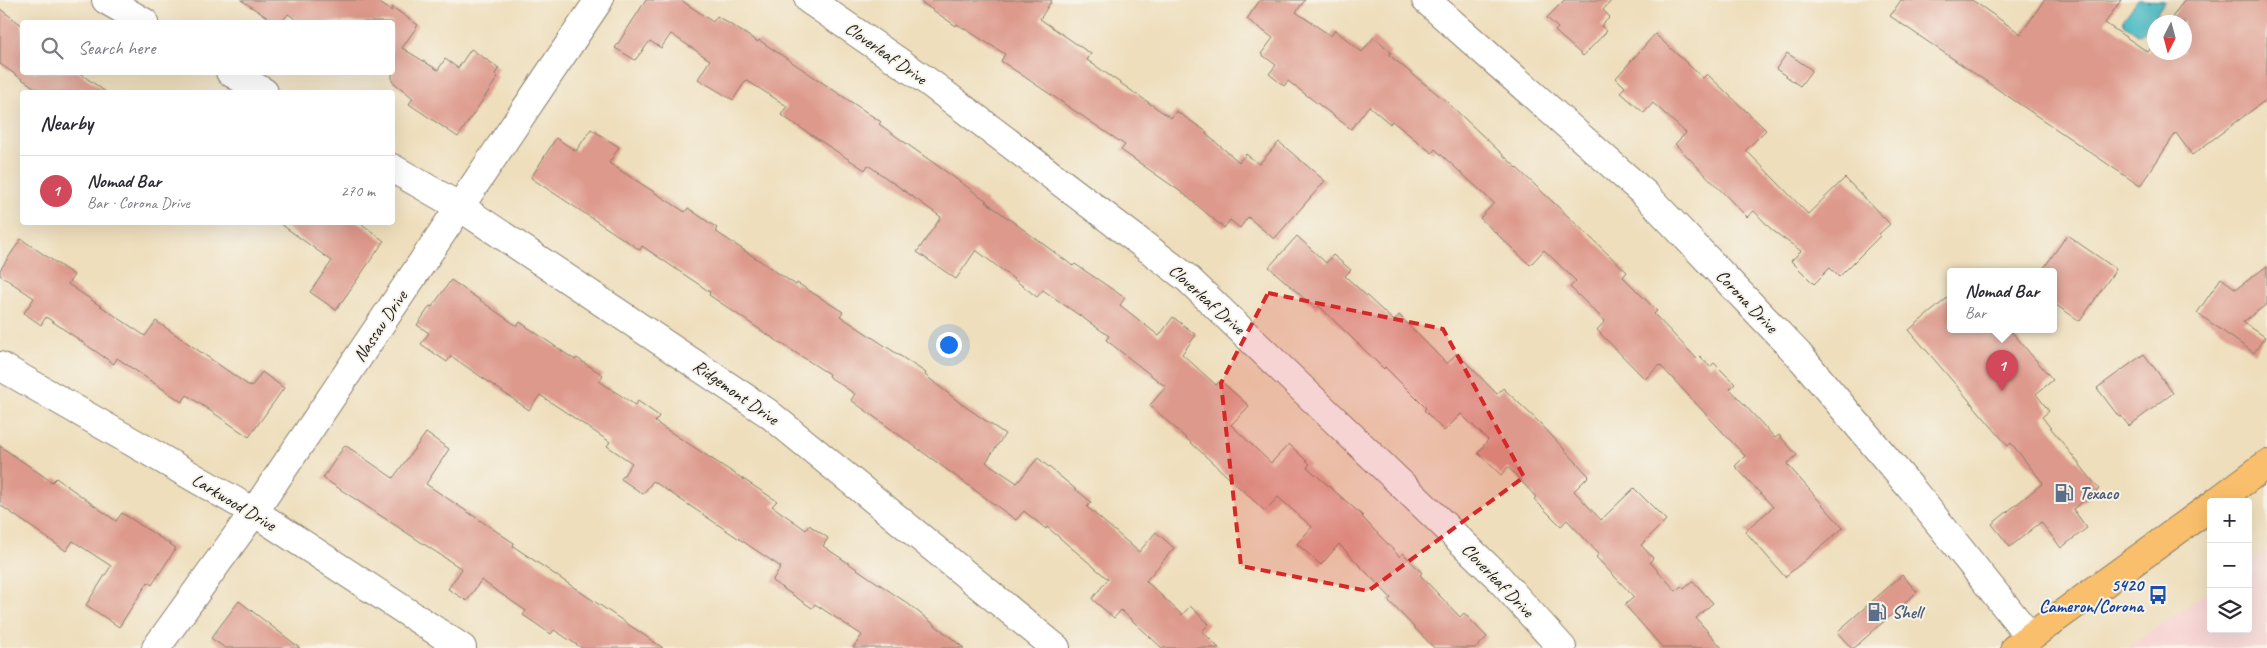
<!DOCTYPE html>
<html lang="en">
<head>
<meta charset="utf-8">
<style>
  :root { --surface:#fff; --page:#f2f2f3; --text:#2b2b33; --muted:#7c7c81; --line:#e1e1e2; --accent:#d1495b }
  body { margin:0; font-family:Caveat,sans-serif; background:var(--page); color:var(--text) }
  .controls { position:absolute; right:15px; bottom:15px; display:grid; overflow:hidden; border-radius:5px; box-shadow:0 5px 20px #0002 }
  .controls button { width:45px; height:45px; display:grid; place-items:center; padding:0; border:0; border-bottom:1px solid var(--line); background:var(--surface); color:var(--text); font:25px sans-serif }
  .compass { position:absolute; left:2147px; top:15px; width:45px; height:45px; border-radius:50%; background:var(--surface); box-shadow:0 5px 20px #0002; rotate:186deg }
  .you { position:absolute; left:948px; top:344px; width:18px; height:18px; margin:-12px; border:4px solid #fff; border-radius:50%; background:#1a73e8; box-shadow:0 0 0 8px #1a73e833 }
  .badge { display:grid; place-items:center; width:32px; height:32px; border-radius:50%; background:var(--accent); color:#fff; font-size:16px; font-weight:700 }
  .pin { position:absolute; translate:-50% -41px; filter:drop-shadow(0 1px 2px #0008) }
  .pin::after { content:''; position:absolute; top:26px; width:18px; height:15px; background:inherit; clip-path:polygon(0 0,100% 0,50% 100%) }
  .popup { position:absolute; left:1947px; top:268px; width:110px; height:65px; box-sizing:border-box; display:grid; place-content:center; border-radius:5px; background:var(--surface); filter:drop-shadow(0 1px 4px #0005); font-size:16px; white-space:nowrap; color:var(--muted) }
  .popup b { font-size:19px; color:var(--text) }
  .popup::after { content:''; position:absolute; left:50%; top:100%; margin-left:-10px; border:10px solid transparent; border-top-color:var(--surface) }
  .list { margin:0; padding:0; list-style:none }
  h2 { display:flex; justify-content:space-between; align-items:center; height:65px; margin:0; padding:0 20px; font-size:21px }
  h2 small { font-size:16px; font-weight:400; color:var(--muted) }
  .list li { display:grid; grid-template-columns:32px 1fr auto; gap:15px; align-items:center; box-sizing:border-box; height:70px; padding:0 20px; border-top:1px solid var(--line) }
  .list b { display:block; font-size:19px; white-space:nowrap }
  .list p { margin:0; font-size:16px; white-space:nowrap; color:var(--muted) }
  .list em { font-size:16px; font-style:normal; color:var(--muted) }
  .icon { flex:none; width:28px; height:28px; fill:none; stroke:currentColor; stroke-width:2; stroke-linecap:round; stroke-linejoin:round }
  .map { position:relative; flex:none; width:2267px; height:648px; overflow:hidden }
  .search { position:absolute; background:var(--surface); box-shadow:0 5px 20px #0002; left:20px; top:20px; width:375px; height:55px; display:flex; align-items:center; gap:12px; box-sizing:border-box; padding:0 18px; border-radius:5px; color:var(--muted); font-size:19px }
  .panel { position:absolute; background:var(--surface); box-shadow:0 5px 20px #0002; left:20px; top:90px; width:375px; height:135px; border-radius:5px }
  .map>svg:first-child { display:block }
  .built { fill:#f7cfd1 }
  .water { fill:#52bfc9; stroke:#376e72 }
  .building { fill:#dd998b }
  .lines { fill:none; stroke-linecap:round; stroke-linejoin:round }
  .minor-casing { stroke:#857d6c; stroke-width:30 }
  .major-casing { stroke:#857d6c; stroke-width:30 }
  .minor { stroke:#fff; stroke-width:28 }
  .major { stroke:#f9bf6c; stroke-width:28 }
  .marked { fill:#d62828; fill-opacity:0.2; stroke:#d62828; stroke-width:4; stroke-dasharray:10 6; stroke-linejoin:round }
  .labels { text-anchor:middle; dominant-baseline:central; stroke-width:4; stroke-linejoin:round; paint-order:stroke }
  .street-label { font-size:18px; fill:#1c1c1c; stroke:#f7f3e8 }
  .service-label { font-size:18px; font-weight:bold; fill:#4e5e75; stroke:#f7f3e8; text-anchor:start }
  .transit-label { font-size:18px; font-weight:bold; fill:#164399; stroke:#f7f3e8; text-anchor:end }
</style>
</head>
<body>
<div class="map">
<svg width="2267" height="648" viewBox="0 0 2267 648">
  <rect width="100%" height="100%" fill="#f7f3e8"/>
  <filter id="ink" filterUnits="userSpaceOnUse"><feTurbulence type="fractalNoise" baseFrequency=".02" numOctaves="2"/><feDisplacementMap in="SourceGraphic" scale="10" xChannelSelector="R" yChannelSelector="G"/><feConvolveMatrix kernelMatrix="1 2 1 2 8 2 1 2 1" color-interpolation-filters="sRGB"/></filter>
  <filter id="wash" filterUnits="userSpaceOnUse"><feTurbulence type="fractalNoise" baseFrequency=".0096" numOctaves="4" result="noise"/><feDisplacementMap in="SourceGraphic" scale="20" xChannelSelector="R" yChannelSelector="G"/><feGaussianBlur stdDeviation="1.12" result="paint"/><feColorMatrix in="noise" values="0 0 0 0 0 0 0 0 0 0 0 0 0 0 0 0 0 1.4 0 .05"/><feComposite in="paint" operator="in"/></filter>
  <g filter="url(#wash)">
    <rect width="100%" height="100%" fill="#eedebc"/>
    <path class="built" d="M 2267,551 L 2267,648 L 2127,648 L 2211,590 L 2211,629 L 2248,629 L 2248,564 Z"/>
    <path class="water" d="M 2138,0 L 2165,1 L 2143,33 L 2138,34 L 2125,25 L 2123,20 Z"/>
    <g id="blocks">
      <g class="building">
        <path d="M 241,0 L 375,0 L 392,11 L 392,7 L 418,25 L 402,48 L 438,70 L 445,59 L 458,68 L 471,49 L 499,68 L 495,74 L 498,77 L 458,137 L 409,104 L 413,98 L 392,81 L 392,22 L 300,22 L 288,14 L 282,22 L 274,22 Z"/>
        <path d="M 646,0 L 681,0 L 713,22 L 717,16 L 758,42 L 759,40 L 881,122 L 879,124 L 987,201 L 986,202 L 1073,266 L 1075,264 L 1125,298 L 1120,305 L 1159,336 L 1173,317 L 1196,335 L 1182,354 L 1216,385 L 1221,381 L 1249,406 L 1231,425 L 1271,463 L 1289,444 L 1310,464 L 1307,467 L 1363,516 L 1362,517 L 1400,557 L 1403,553 L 1422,573 L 1420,575 L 1460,617 L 1464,613 L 1487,637 L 1476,648 L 1434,648 L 1388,600 L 1391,598 L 1339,544 L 1321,565 L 1297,544 L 1312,527 L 1278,497 L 1265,511 L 1150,405 L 1166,387 L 1106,340 L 1109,336 L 1043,290 L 1037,297 L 976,250 L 956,279 L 917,252 L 941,217 L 868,165 L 865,170 L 781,115 L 787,106 L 746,80 L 733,100 L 698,79 L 710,60 L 671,34 L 661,48 L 650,41 L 635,60 L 615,48 Z"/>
        <path d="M 918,0 L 1052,0 L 1040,19 L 1091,54 L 1087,60 L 1171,118 L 1176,111 L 1207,132 L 1206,134 L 1239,162 L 1246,154 L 1259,164 L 1279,142 L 1325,181 L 1274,239 L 1248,217 L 1240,228 L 1230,220 L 1224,228 L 1184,194 L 1121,150 L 1125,145 L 1001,61 L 1005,54 L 957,24 L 956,26 Z"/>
        <path d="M 1260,0 L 1305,0 L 1296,12 L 1331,36 L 1335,30 L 1362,52 L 1374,37 L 1391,52 L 1389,55 L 1446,101 L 1627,272 L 1623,277 L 1657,311 L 1654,314 L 1697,359 L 1700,356 L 1710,367 L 1714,363 L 1735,384 L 1730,389 L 1775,438 L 1779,435 L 1797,455 L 1787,464 L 1843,528 L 1785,577 L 1745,531 L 1773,507 L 1735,466 L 1745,456 L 1660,365 L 1645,379 L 1597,330 L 1605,321 L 1570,287 L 1576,281 L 1544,250 L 1530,265 L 1480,218 L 1494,203 L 1435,149 L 1432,153 L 1392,121 L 1390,124 L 1369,106 L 1351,129 L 1288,81 L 1284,86 L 1269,74 L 1276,65 L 1261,54 L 1273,38 L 1247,19 Z"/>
        <path d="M 1564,0 L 1612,0 L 1603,10 L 1610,17 L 1601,26 L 1607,31 L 1583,56 L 1555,31 L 1558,28 L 1547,18 Z"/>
        <path d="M 1901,0 L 1972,0 L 2021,34 L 2044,0 L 2121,0 L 2105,23 L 2148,52 L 2154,43 L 2154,52 L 2184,52 L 2184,22 L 2169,22 L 2184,0 L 2267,0 L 2267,99 L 2192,155 L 2176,133 L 2140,186 L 1890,16 Z"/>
        <path d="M 0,9 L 22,25 L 22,72 L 78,72 L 106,92 L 41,92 L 0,64 Z"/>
        <path d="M 1655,34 L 1703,78 L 1707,74 L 1766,130 L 1746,150 L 1808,214 L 1845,178 L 1890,224 L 1879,234 L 1880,236 L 1839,277 L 1830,268 L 1814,284 L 1791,261 L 1801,251 L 1772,230 L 1754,211 L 1747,217 L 1675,144 L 1686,133 L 1653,103 L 1644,113 L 1620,92 L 1625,87 L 1616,78 Z"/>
        <path d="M 1787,53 L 1812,70 L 1800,86 L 1776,69 Z"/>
        <path d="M 591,129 L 619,147 L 609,163 L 685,212 L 688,208 L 717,228 L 715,231 L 796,285 L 797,283 L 843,312 L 840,316 L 926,373 L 925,375 L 960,403 L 1005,434 L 986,462 L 1017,483 L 1038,458 L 1091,502 L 1087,507 L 1139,552 L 1156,532 L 1174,548 L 1146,581 L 1182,615 L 1190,606 L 1209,624 L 1202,631 L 1219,648 L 1162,648 L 1121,610 L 1114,618 L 1092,599 L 1108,579 L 1047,527 L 1046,529 L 1024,511 L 1016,520 L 851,400 L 855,394 L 828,376 L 829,374 L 765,333 L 709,295 L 710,292 L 642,246 L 640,250 L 531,178 L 556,138 L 576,151 Z"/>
        <path d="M 278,222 L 359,222 L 384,241 L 336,310 L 310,292 L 332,261 Z"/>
        <path d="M 2067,235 L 2116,269 L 2080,321 L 2053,303 L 2053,272 L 2041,272 Z"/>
        <path d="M 1297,236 L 1326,263 L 1333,255 L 1351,270 L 1345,276 L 1394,321 L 1399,315 L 1447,364 L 1457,353 L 1497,394 L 1503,388 L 1539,422 L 1589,476 L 1574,491 L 1601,520 L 1634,488 L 1666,520 L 1641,545 L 1653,558 L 1650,562 L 1676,591 L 1681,586 L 1684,589 L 1693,581 L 1713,603 L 1696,618 L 1722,648 L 1663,648 L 1625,605 L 1634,597 L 1596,557 L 1599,554 L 1567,520 L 1561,526 L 1534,499 L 1536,497 L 1508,467 L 1501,475 L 1478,453 L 1488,440 L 1461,414 L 1444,431 L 1424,410 L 1426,408 L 1385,367 L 1384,369 L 1319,306 L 1316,309 L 1269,267 Z"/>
        <path d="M 21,239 L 74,275 L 68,284 L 145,336 L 156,321 L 251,387 L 262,372 L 284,388 L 249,437 L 187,395 L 182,402 L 117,358 L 114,364 L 46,317 L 41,325 L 24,313 L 34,298 L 0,275 L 0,270 Z"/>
        <path d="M 2267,266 L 2267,304 L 2243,322 L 2265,337 L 2254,353 L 2197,313 L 2221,278 L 2236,289 Z"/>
        <path d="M 451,280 L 517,326 L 520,322 L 575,360 L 577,358 L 603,375 L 599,381 L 635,405 L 638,401 L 659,416 L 655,422 L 777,501 L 772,506 L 806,530 L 809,525 L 828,538 L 823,546 L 907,603 L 964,648 L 853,648 L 862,635 L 815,604 L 812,608 L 772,581 L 781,567 L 653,481 L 643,494 L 621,479 L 632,463 L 607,446 L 610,442 L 540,395 L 529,410 L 451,356 L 447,362 L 421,344 L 429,333 L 417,325 L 430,306 L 432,307 Z"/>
        <path d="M 1951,295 L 1951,330 L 2010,330 L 2053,380 L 2036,394 L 2049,411 L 2042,417 L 2099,489 L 2073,509 L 2087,528 L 2061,548 L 2041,522 L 2010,547 L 1992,524 L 2043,483 L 2011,443 L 2008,446 L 1909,330 Z"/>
        <path d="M 2144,354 L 2173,393 L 2129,426 L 2121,416 L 2119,417 L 2097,388 Z"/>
        <path d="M 426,433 L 449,449 L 426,484 L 514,543 L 513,546 L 663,648 L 582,648 L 554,630 L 551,634 L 523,615 L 526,611 L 481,580 L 467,601 L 448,589 L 462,569 L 323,478 L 345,445 L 393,478 Z"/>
        <path d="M 0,446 L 52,482 L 56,478 L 116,521 L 122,513 L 176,548 L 152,585 L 148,582 L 119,627 L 86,605 L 111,566 L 73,541 L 66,551 L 0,505 Z"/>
        <path d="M 1902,575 L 1917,592 L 1854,648 L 1851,648 L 1837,632 Z"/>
        <path d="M 239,601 L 300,648 L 225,648 L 211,638 Z"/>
      </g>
    </g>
  </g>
  <g filter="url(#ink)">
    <use href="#blocks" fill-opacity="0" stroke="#857d6c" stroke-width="1"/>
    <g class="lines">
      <g class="minor-casing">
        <g id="minor">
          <path d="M 106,0 L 144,22"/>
          <path d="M 809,0 L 930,83 L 1187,278 L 1497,576 L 1562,648"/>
          <path d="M 1426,0 L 1645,194 L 1798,354 L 1910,487 L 2030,637"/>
          <path d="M 230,72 L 264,92"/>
          <path d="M 392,168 L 460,207 L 768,413 L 1056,648"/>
          <path d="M 0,366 L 254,512 L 462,648"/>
          <path d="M 156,648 L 254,512 L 599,0"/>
        </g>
      </g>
      <g class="major-casing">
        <g id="major">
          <path d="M 2216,502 L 2267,464"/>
          <path d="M 2015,648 L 2211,506"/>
        </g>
      </g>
      <use href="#minor" class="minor"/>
      <use href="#major" class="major"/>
    </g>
  </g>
  <path class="marked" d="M 1268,293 L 1443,329 L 1524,477 L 1368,591 L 1241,566 L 1221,383 Z"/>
  <defs>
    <g id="fuel-bare" transform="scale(1.5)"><path d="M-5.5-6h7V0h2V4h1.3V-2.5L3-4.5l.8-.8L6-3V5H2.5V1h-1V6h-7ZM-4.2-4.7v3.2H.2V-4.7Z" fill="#5c6f8a" stroke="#f7f3e8" stroke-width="2.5" paint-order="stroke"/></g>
    <g id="bus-bare" transform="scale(1.5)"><path d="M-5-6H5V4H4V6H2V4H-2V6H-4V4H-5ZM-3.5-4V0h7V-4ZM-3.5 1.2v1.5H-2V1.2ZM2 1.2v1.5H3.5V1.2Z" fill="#1a4fb4" stroke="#f7f3e8" stroke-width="2.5" paint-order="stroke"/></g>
  </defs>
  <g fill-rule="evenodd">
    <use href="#fuel-bare" x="2064" y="493"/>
    <use href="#bus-bare" x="2158" y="595"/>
    <use href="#fuel-bare" x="1877" y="612"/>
  </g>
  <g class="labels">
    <g class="street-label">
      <text transform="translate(886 53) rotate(35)">Cloverleaf Drive</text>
      <text transform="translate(1207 299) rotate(42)">Cloverleaf Drive</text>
      <text transform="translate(1747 301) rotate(46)">Corona Drive</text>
      <text transform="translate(380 326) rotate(-56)">Nassau Drive</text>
      <text transform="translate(736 392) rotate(35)">Ridgemont Drive</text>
      <text transform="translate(234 502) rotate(31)">Larkwood Drive</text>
      <text transform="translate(1498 580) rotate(46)">Cloverleaf Drive</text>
    </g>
    <g class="service-label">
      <text x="2079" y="493">Texaco</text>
      <text x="1892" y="612">Shell</text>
    </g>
    <g class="transit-label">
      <text x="2143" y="585">5420<tspan x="2143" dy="21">Cameron/Corona</tspan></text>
    </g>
  </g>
</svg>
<div class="controls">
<button>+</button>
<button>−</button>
<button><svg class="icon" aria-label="layers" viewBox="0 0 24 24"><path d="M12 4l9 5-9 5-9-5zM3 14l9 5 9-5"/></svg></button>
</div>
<svg class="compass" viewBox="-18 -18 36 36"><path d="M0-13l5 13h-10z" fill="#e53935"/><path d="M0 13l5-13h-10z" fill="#7c7c81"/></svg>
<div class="you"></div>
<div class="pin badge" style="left:2002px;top:391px">1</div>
<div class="popup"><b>Nomad Bar</b>Bar</div>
<div class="search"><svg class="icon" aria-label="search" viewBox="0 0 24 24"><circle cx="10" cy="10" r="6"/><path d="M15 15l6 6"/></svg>Search here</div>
<section class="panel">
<h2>Nearby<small></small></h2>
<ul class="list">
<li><span class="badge">1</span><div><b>Nomad Bar</b><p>Bar · Corona Drive</p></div><em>270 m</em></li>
</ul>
</section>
</div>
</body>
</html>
